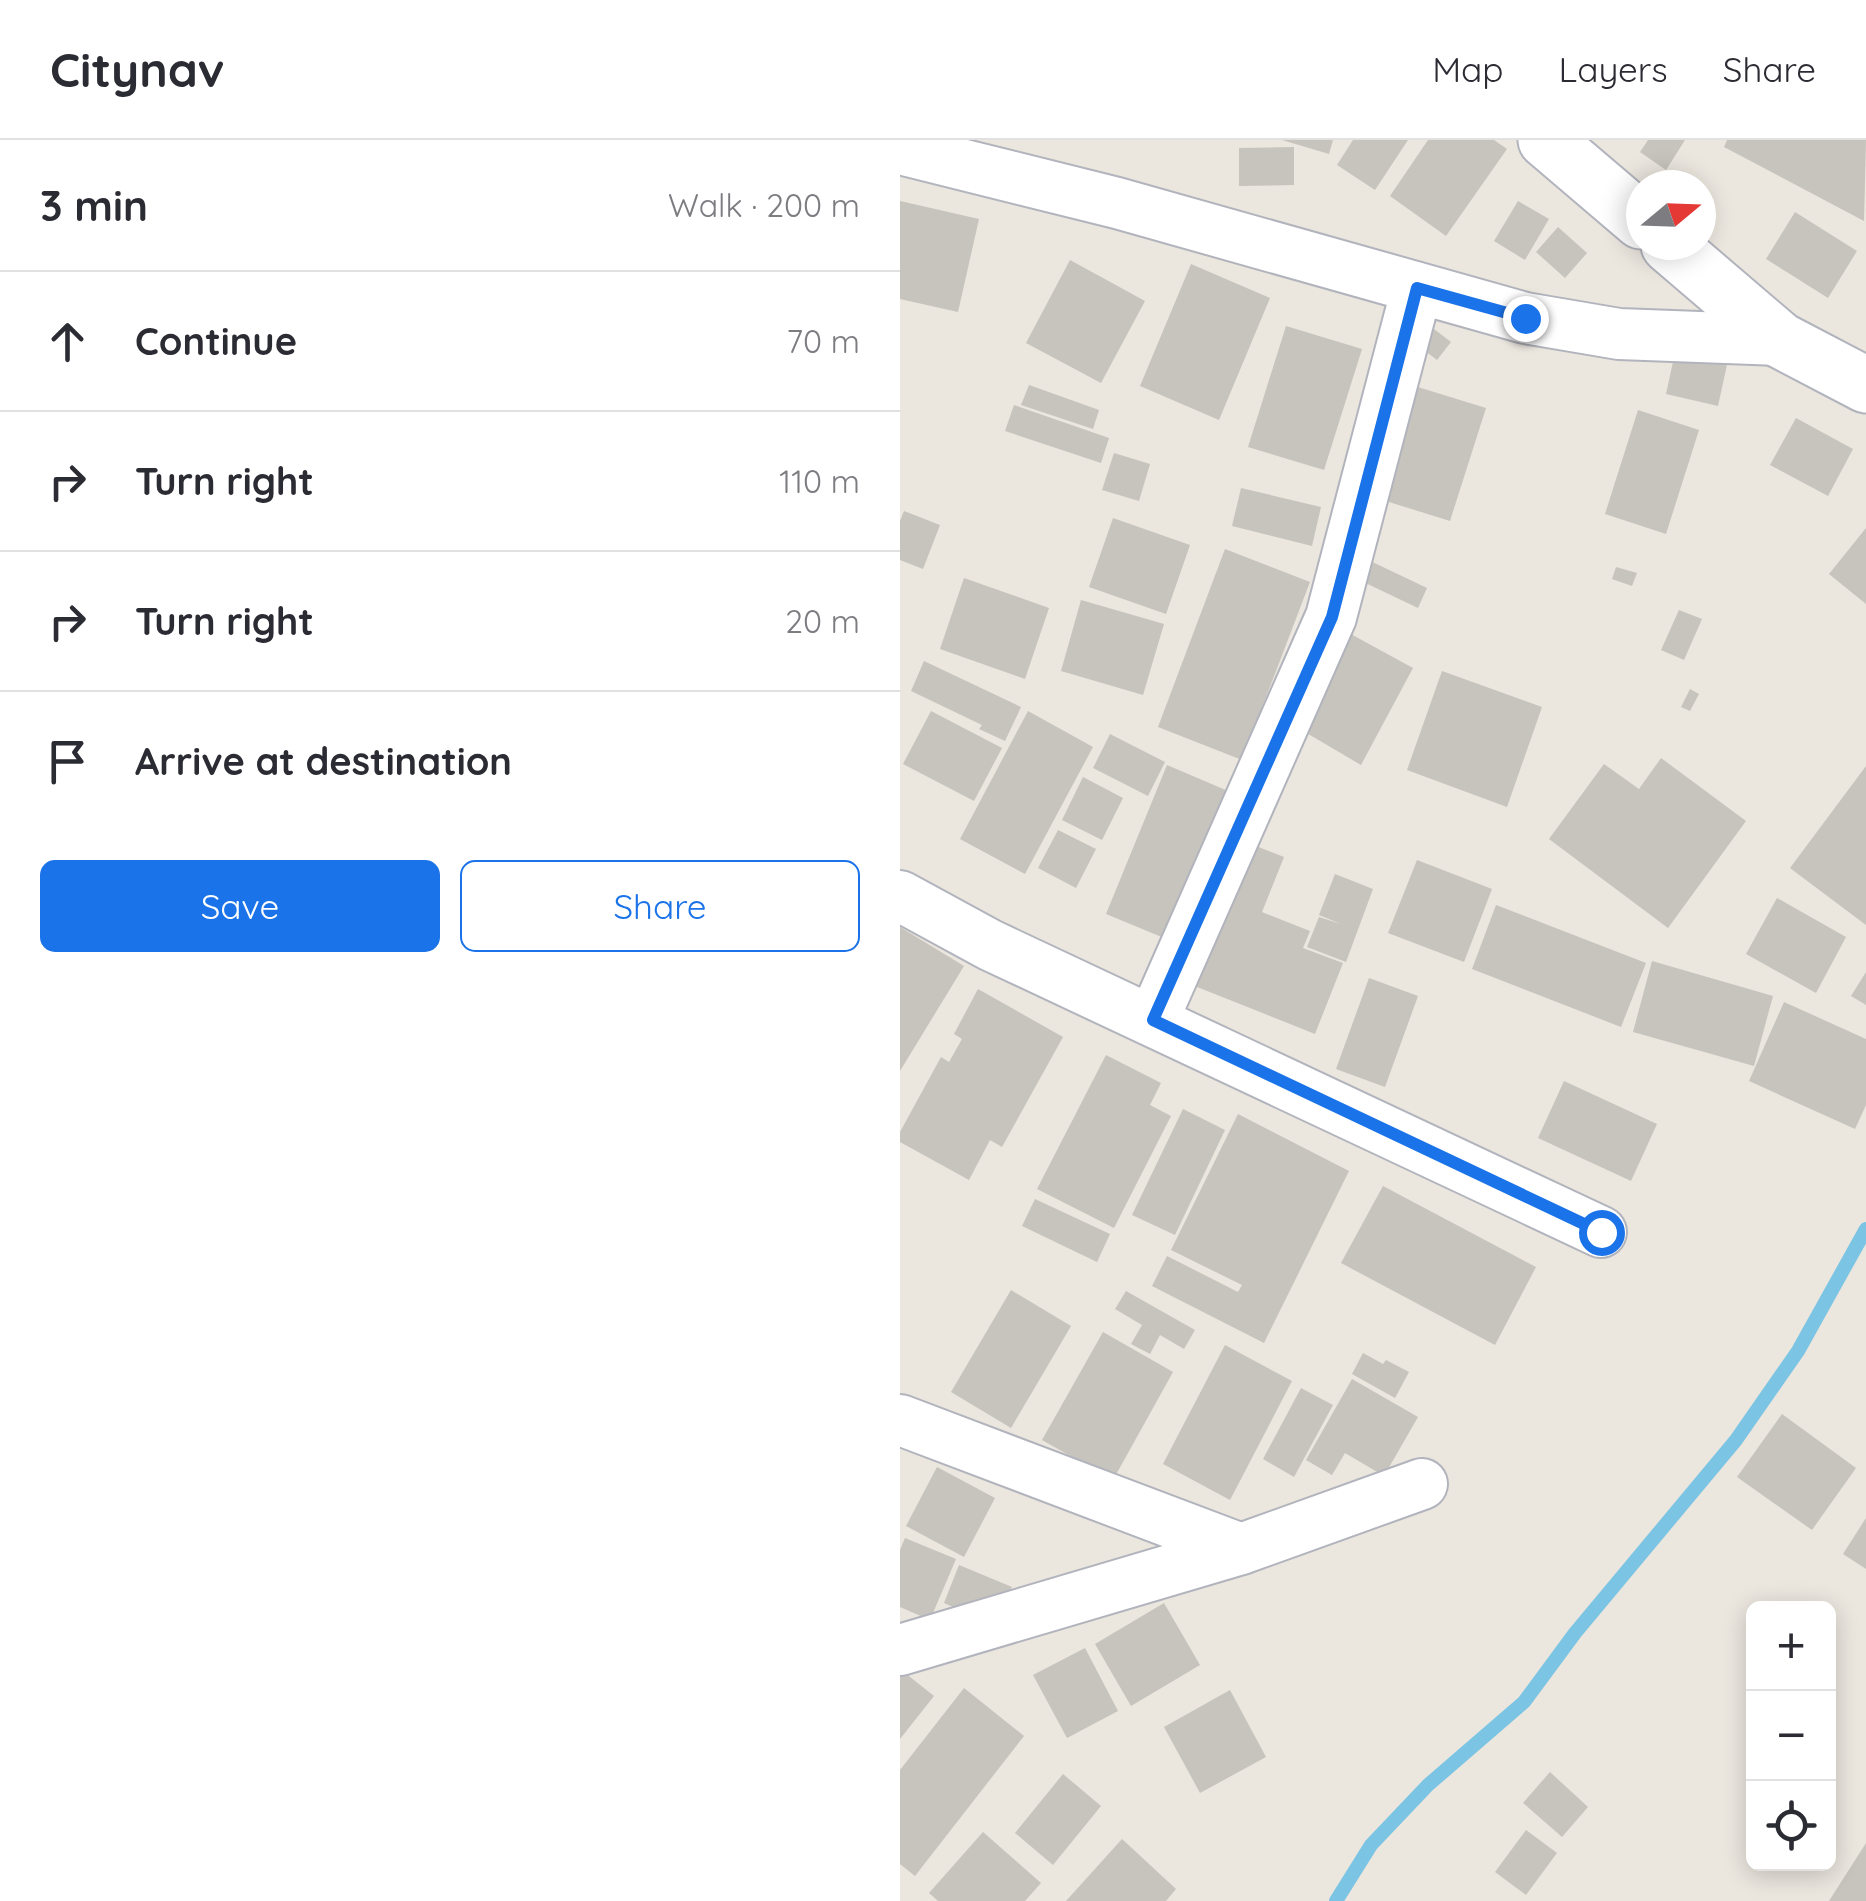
<!DOCTYPE html>
<html lang="en">
<head>
<meta charset="utf-8">
<style>
  :root { --surface:#fff; --page:#f7f7f7; --text:#2b2b33; --muted:#7c7c81; --line:#e1e1e2; --accent:#1a73e8 }
  body { margin:0; font-family:Quicksand,sans-serif; background:var(--page); color:var(--text) }
  .controls { position:absolute; right:30px; bottom:30px; display:grid; overflow:hidden; border-radius:15px; box-shadow:0 5px 25px #0003 }
  .controls button { width:90px; height:90px; display:grid; place-items:center; padding:0; border:0; border-bottom:2px solid var(--line); background:var(--surface); color:var(--text); font:50px sans-serif }
  .compass { position:absolute; left:726px; top:30px; width:90px; height:90px; border-radius:50%; background:var(--surface); box-shadow:0 5px 25px #0003; rotate:71deg }
  .stop { position:absolute; width:30px; height:30px; margin:-22px; border:8px solid #1a73e8; border-radius:50%; background:#fff }
  .stop.end { background:#1a73e8; border-color:#fff; box-shadow:0 2px 10px #0008 }
  .list { margin:0; padding:0; list-style:none }
  h2 { display:flex; justify-content:space-between; align-items:center; height:130px; margin:0; padding:0 40px; font-size:42px }
  h2 small { font-size:32px; font-weight:400; color:var(--muted) }
  .list li { display:grid; grid-template-columns:65px 1fr auto; gap:30px; align-items:center; box-sizing:border-box; height:140px; padding:0 40px; border-top:2px solid var(--line) }
  .list b { display:block; font-size:38px; white-space:nowrap }
  .list em { font-size:32px; font-style:normal; color:var(--muted) }
  .actions { display:flex; gap:20px; padding:30px 40px }
  .actions a { flex:1; padding:22px 0; border:2px solid var(--accent); border-radius:15px; text-align:center; font-size:35px; color:var(--accent) }
  .actions .main { background:var(--accent); color:#fff }
  .icon { flex:none; width:55px; height:55px; fill:none; stroke:currentColor; stroke-width:2; stroke-linecap:round; stroke-linejoin:round }
  .map { position:relative; flex:none; width:966px; height:1761px; overflow:hidden }
  header { display:flex; align-items:center; gap:60px; box-sizing:border-box; height:140px; padding:0 50px; background:var(--surface); border-bottom:2px solid var(--line) }
  header strong { font-size:48px }
  nav { display:flex; gap:55px; margin-inline-start:auto; font-size:35px }
  main { display:flex }
  aside { flex:1; background:var(--surface) }
  .map>svg:first-child { display:block }
  .lines { fill:none; stroke-linecap:round; stroke-linejoin:round }
  .stream { stroke:#7bc4e3; stroke-width:14 }
  .building { fill:#c7c4bd }
  .street-casing { stroke:#b2b4bd; stroke-width:54 }
  .secondary-casing { stroke:#b2b4bd; stroke-width:59 }
  .street { stroke:#fff; stroke-width:50 }
  .secondary { stroke:#fff; stroke-width:55 }
  .route { stroke:#1a73e8; stroke-width:12 }
</style>
</head>
<body>
<header>
<strong>Citynav</strong>
<nav><a>Map</a><a>Layers</a><a>Share</a></nav>
</header>
<main>
<aside>
<h2>3 min<small>Walk · 200 m</small></h2>
<ul class="list">
<li><svg class="icon" aria-label="ahead" viewBox="0 0 24 24"><path d="M12 20V5M6 11l6-6 6 6"/></svg><div><b>Continue</b></div><em>70 m</em></li>
<li><svg class="icon" aria-label="right" viewBox="0 0 24 24"><path d="M7 20v-9h11M14 6l5 5-5 5"/></svg><div><b>Turn right</b></div><em>110 m</em></li>
<li><svg class="icon" aria-label="right" viewBox="0 0 24 24"><path d="M7 20v-9h11M14 6l5 5-5 5"/></svg><div><b>Turn right</b></div><em>20 m</em></li>
<li><svg class="icon" aria-label="arrive" viewBox="0 0 24 24"><path d="M6 21V4h12l-3 4 3 4H6"/></svg><div><b>Arrive at destination</b></div></li>
</ul>
<div class="actions"><a class="main">Save</a><a>Share</a></div>
</aside>
<div class="map">
<svg width="966" height="1761" viewBox="0 0 966 1761">
  <rect width="100%" height="100%" fill="#ebe6de"/>
  <g class="lines">
    <path class="stream" d="M 436,1761 L 471,1705 L 528,1645 L 624,1562 L 675,1493 L 836,1300 L 898,1211 L 966,1089"/>
  </g>
  <g class="building">
    <path d="M 382,0 L 433,0 L 429,14 Z"/>
    <path d="M 453,0 L 508,0 L 475,50 L 437,25 Z"/>
    <path d="M 528,0 L 594,0 L 607,9 L 546,96 L 490,56 Z"/>
    <path d="M 748,0 L 785,0 L 766,30 L 740,12 Z"/>
    <path d="M 827,0 L 966,0 L 964,81 L 824,7 Z"/>
    <path d="M 394,7 L 394,45 L 339,46 L 339,8 Z"/>
    <path d="M 0,61 L 79,79 L 58,172 L 0,159 Z"/>
    <path d="M 618,61 L 649,79 L 625,120 L 594,101 Z"/>
    <path d="M 895,72 L 957,111 L 928,158 L 866,119 Z"/>
    <path d="M 658,87 L 687,113 L 665,138 L 636,112 Z"/>
    <path d="M 170,120 L 245,161 L 201,243 L 126,203 Z"/>
    <path d="M 291,124 L 370,158 L 319,280 L 240,246 Z"/>
    <path d="M 386,186 L 462,209 L 424,330 L 348,307 Z"/>
    <path d="M 530,186 L 551,202 L 537,220 L 516,204 Z"/>
    <path d="M 776,208 L 828,220 L 818,266 L 766,254 Z"/>
    <path d="M 508,244 L 586,268 L 550,381 L 473,357 Z"/>
    <path d="M 129,245 L 199,270 L 193,289 L 121,265 Z"/>
    <path d="M 114,265 L 209,298 L 201,323 L 105,291 Z"/>
    <path d="M 738,270 L 799,290 L 766,394 L 705,374 Z"/>
    <path d="M 896,278 L 953,309 L 928,356 L 870,325 Z"/>
    <path d="M 214,313 L 250,324 L 239,361 L 202,350 Z"/>
    <path d="M 341,348 L 421,367 L 412,406 L 332,386 Z"/>
    <path d="M 4,371 L 40,385 L 23,429 L 0,420 L 0,381 Z"/>
    <path d="M 213,378 L 290,405 L 266,474 L 189,447 Z"/>
    <path d="M 966,388 L 966,464 L 929,434 Z"/>
    <path d="M 325,409 L 410,442 L 342,620 L 258,587 Z"/>
    <path d="M 464,418 L 527,448 L 518,468 L 455,438 Z"/>
    <path d="M 716,427 L 737,433 L 732,446 L 712,439 Z"/>
    <path d="M 64,438 L 149,468 L 125,539 L 40,509 Z"/>
    <path d="M 181,460 L 264,484 L 243,555 L 161,531 Z"/>
    <path d="M 779,470 L 802,479 L 784,520 L 761,510 Z"/>
    <path d="M 436,486 L 513,528 L 461,625 L 393,585 Z"/>
    <path d="M 24,521 L 121,567 L 105,601 L 79,589 L 82,585 L 11,551 Z"/>
    <path d="M 542,531 L 642,567 L 607,667 L 507,630 Z"/>
    <path d="M 790,549 L 799,554 L 790,571 L 781,567 Z"/>
    <path d="M 31,571 L 102,608 L 74,661 L 3,624 Z"/>
    <path d="M 128,571 L 193,607 L 125,734 L 60,699 Z"/>
    <path d="M 210,594 L 265,622 L 248,656 L 193,628 Z"/>
    <path d="M 761,618 L 846,681 L 768,788 L 649,699 L 704,624 L 739,649 Z"/>
    <path d="M 267,625 L 342,657 L 281,805 L 206,774 Z"/>
    <path d="M 966,626 L 966,785 L 890,728 Z"/>
    <path d="M 183,637 L 223,658 L 202,700 L 162,680 Z"/>
    <path d="M 158,690 L 196,709 L 176,748 L 138,728 Z"/>
    <path d="M 343,701 L 384,717 L 362,772 L 410,791 L 403,808 L 443,823 L 415,894 L 287,843 Z"/>
    <path d="M 517,720 L 592,749 L 564,822 L 488,793 Z"/>
    <path d="M 435,734 L 473,749 L 446,822 L 407,807 L 419,777 L 441,784 L 419,775 Z"/>
    <path d="M 877,758 L 946,797 L 916,853 L 846,814 Z"/>
    <path d="M 596,765 L 746,823 L 721,887 L 572,829 Z"/>
    <path d="M 0,787 L 64,826 L 0,931 Z"/>
    <path d="M 752,821 L 873,856 L 854,926 L 733,892 Z"/>
    <path d="M 966,832 L 966,865 L 951,856 Z"/>
    <path d="M 469,838 L 518,856 L 485,947 L 436,929 Z"/>
    <path d="M 78,849 L 163,897 L 102,1007 L 90,1000 L 69,1040 L 0,1002 L 0,992 L 41,917 L 49,922 L 62,899 L 54,894 Z"/>
    <path d="M 884,862 L 966,899 L 966,965 L 955,989 L 849,941 Z"/>
    <path d="M 206,915 L 261,943 L 250,965 L 271,976 L 214,1088 L 137,1049 Z"/>
    <path d="M 664,941 L 757,984 L 731,1041 L 638,998 Z"/>
    <path d="M 283,969 L 325,990 L 275,1095 L 232,1075 Z"/>
    <path d="M 338,974 L 449,1031 L 364,1203 L 252,1146 L 267,1116 L 338,1152 L 342,1145 L 271,1110 Z"/>
    <path d="M 483,1046 L 636,1127 L 595,1205 L 441,1123 Z"/>
    <path d="M 135,1059 L 210,1094 L 197,1122 L 122,1086 Z"/>
    <path d="M 111,1150 L 171,1186 L 111,1288 L 51,1252 Z"/>
    <path d="M 226,1151 L 295,1190 L 284,1209 L 260,1195 L 250,1214 L 231,1204 L 242,1185 L 215,1169 Z"/>
    <path d="M 203,1192 L 273,1232 L 213,1340 L 142,1300 Z"/>
    <path d="M 325,1205 L 392,1241 L 330,1360 L 263,1324 Z"/>
    <path d="M 463,1213 L 483,1224 L 486,1220 L 509,1232 L 495,1258 L 452,1234 Z"/>
    <path d="M 452,1239 L 518,1277 L 484,1336 L 445,1313 L 432,1335 L 406,1320 Z"/>
    <path d="M 401,1248 L 433,1265 L 394,1337 L 363,1319 Z"/>
    <path d="M 882,1274 L 956,1328 L 912,1390 L 837,1337 Z"/>
    <path d="M 37,1327 L 95,1358 L 64,1417 L 6,1386 Z"/>
    <path d="M 966,1378 L 966,1429 L 943,1414 Z"/>
    <path d="M 5,1398 L 56,1419 L 30,1480 L 0,1467 L 0,1410 Z"/>
    <path d="M 59,1425 L 112,1447 L 101,1471 L 83,1480 L 44,1463 Z"/>
    <path d="M 264,1463 L 300,1525 L 231,1566 L 195,1504 Z"/>
    <path d="M 185,1508 L 218,1571 L 167,1598 L 133,1535 Z"/>
    <path d="M 0,1529 L 34,1556 L 0,1599 Z"/>
    <path d="M 64,1548 L 124,1596 L 15,1736 L 0,1724 L 0,1630 Z"/>
    <path d="M 330,1550 L 366,1617 L 300,1653 L 264,1587 Z"/>
    <path d="M 650,1632 L 688,1667 L 662,1697 L 623,1663 Z"/>
    <path d="M 163,1634 L 201,1666 L 153,1725 L 115,1693 Z"/>
    <path d="M 626,1690 L 657,1713 L 626,1755 L 595,1732 Z"/>
    <path d="M 83,1692 L 141,1743 L 125,1761 L 38,1761 L 29,1753 Z"/>
    <path d="M 222,1699 L 276,1749 L 266,1761 L 166,1761 Z"/>
    <path d="M 966,1703 L 966,1761 L 929,1761 Z"/>
  </g>
  <g class="lines">
    <g class="street-casing">
      <g id="street">
        <path d="M 0,9 L 217,63 L 625,178 L 719,194 L 880,200"/>
        <path d="M 0,756 L 90,805 L 701,1092"/>
        <path d="M 253,880 L 431,477 L 517,148"/>
        <path d="M 0,1280 L 341,1409"/>
        <path d="M 0,1510 L 341,1409 L 522,1344"/>
      </g>
    </g>
    <g class="secondary-casing">
      <g id="secondary">
        <path d="M 646,0 L 741,81"/>
        <path d="M 769,105 L 880,200 L 966,245"/>
      </g>
    </g>
    <use href="#street" class="street"/>
    <use href="#secondary" class="secondary"/>
  </g>
  <g class="lines">
    <path class="route" d="M 625,178 L 517,148 L 432,477 L 253,880 L 701,1092"/>
  </g>
</svg>
<div class="controls">
<button>+</button>
<button>−</button>
<button><svg class="icon" aria-label="locate" viewBox="0 0 24 24"><circle cx="12" cy="12" r="6"/><path d="M12 2v4M12 18v4M2 12h4M18 12h4"/></svg></button>
</div>
<svg class="compass" viewBox="-18 -18 36 36"><path d="M0-13l5 13h-10z" fill="#e53935"/><path d="M0 13l5-13h-10z" fill="#7c7c81"/></svg>
<div class="stop" style="left:701px;top:1092px"></div>
<div class="stop end" style="left:625px;top:178px"></div>
</div>
</main>
</body>
</html>
